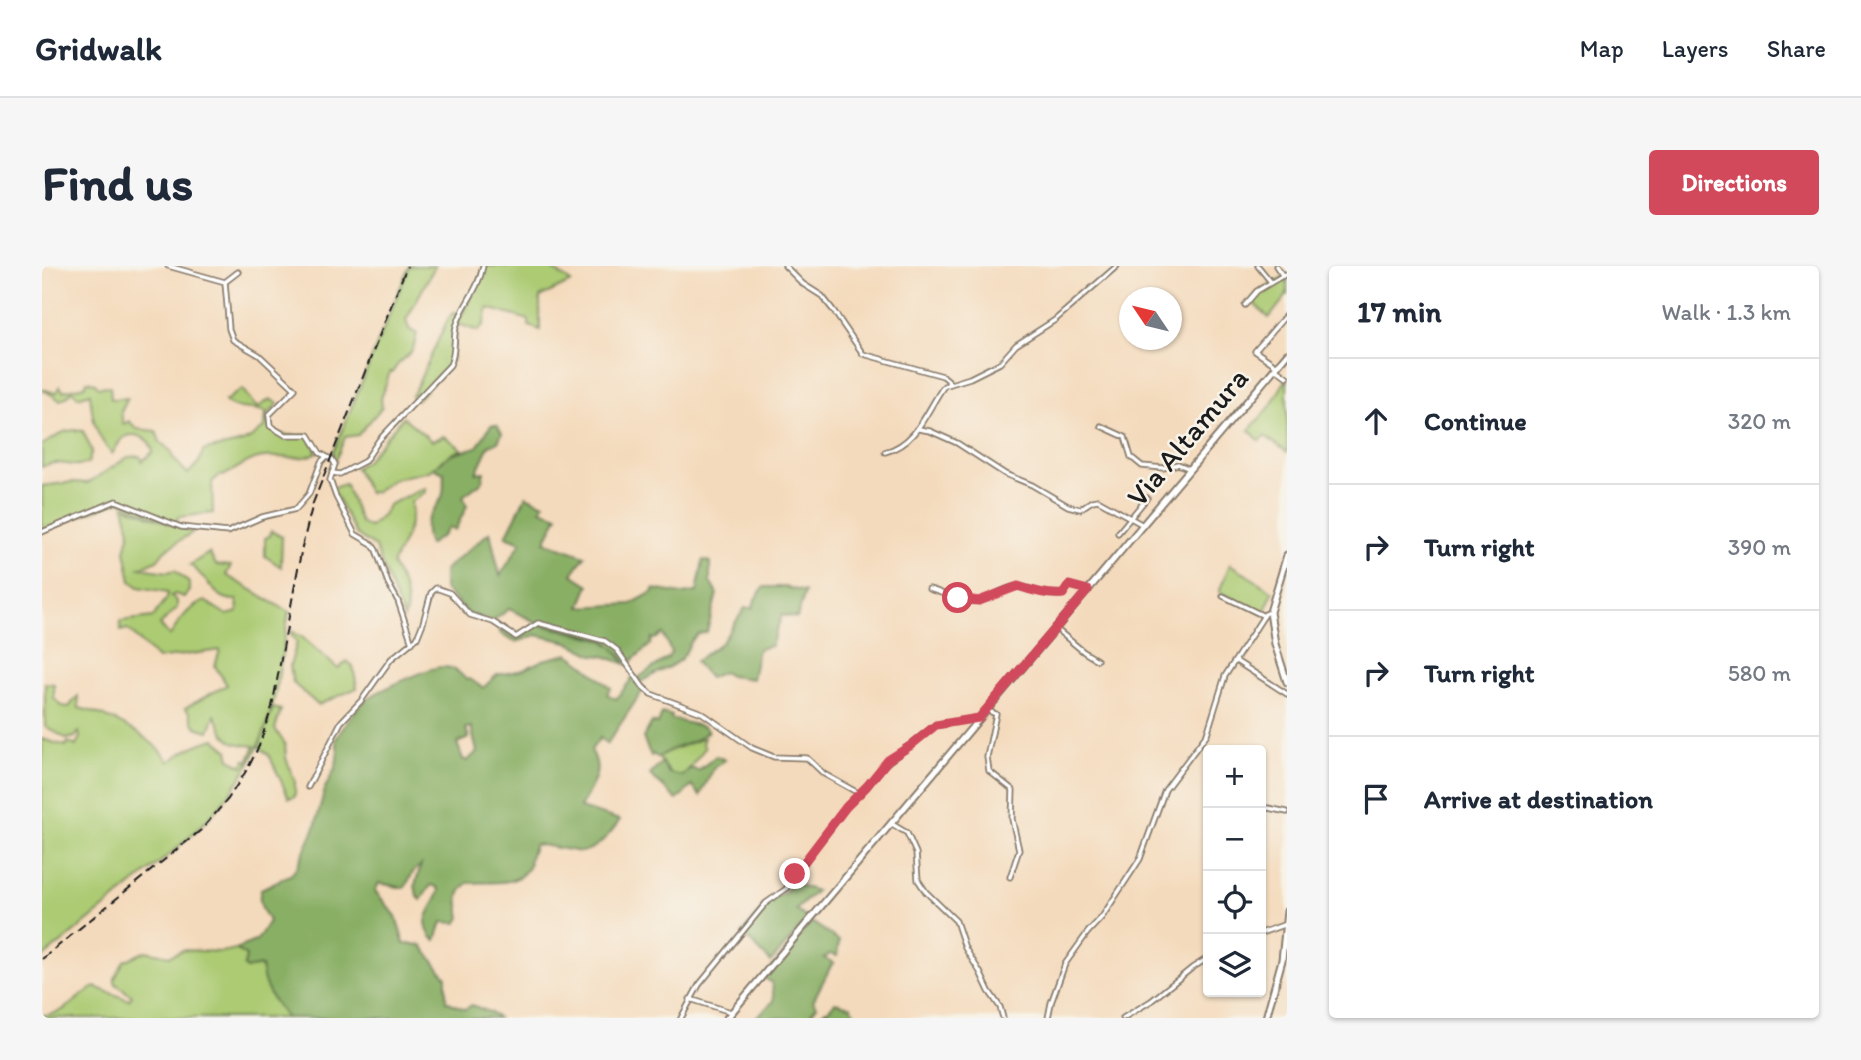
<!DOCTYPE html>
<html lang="en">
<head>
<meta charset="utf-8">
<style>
  :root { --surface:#fff; --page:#f6f6f7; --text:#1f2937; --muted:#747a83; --line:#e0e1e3; --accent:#d1495b }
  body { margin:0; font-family:Itim,sans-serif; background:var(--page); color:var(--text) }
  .controls { position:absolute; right:21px; bottom:21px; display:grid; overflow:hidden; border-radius:7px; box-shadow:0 2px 5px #0004 }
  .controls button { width:63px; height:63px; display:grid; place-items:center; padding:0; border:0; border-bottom:2px solid var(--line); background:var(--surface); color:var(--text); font:35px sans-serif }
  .compass { position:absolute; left:1077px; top:21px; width:63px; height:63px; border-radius:50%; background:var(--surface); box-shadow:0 2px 5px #0004; rotate:305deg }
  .stop { position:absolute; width:21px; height:21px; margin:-16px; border:5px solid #d1495b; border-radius:50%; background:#fff }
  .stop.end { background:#d1495b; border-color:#fff; box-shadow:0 2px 7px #0008 }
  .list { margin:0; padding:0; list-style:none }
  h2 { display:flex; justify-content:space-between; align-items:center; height:91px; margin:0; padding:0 28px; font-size:30px }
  h2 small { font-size:23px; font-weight:400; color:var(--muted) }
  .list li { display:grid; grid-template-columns:46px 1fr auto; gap:21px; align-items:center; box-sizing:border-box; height:126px; padding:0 28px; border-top:2px solid var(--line) }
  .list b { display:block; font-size:26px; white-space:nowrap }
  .list em { font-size:23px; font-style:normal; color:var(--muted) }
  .icon { flex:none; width:38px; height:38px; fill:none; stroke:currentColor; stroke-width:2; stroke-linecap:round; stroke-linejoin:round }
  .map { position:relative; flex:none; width:1245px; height:752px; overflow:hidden; border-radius:7px }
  header { display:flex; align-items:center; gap:42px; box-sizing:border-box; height:98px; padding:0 35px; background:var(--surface); border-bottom:2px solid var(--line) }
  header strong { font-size:33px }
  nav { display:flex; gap:38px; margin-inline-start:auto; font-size:24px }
  .intro { display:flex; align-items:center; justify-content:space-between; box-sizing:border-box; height:168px; padding:0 42px }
  h1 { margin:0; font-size:49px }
  .button { padding:18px 32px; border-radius:7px; background:var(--accent); color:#fff; font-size:24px; font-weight:700 }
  main { display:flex; gap:42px; padding:0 42px }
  aside { flex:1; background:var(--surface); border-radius:7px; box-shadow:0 2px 5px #0004 }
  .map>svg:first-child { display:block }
  .green { fill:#accb73; stroke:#647448; stroke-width:2 }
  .forest { fill:#89af65; stroke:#526640; stroke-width:2; fill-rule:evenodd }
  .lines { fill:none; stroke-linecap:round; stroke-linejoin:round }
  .street-casing { stroke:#887b6c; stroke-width:7 }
  .secondary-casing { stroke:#887b6c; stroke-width:9 }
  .street { stroke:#fff; stroke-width:3.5 }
  .secondary { stroke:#fff; stroke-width:5 }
  .rail { stroke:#1c1c1c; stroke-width:2; stroke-dasharray:10 5; stroke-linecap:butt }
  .route { stroke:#d1495b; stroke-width:9 }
  .labels { text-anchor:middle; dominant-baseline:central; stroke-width:5; stroke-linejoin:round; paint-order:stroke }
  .street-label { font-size:30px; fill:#1c1c1c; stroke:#f7f3e8 }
</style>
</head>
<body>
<header>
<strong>Gridwalk</strong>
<nav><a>Map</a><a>Layers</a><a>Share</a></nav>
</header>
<div class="intro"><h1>Find us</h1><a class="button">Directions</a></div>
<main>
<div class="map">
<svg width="1245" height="752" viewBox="0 0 1245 752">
  <rect width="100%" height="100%" fill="#f7f3e8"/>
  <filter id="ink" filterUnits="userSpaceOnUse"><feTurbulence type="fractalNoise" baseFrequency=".0143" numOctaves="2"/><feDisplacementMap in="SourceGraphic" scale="14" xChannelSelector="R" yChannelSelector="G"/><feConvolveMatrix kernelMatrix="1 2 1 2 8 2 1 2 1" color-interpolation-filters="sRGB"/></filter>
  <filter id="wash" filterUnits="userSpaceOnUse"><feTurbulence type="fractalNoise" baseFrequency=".00686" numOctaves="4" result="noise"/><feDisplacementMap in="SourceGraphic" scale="28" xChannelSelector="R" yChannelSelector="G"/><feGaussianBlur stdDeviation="1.57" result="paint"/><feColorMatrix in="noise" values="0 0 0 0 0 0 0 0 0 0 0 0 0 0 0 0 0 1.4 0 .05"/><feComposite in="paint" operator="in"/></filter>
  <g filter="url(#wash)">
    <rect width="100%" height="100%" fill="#f4dabc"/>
    <g class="green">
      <path d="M 367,0 L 393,0 L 364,54 L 367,63 L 375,68 C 373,74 373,82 368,87 C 362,94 355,96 351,106 L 348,106 L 339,132 L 340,141 L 316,169 L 303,171 L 293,196 L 289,192 Z"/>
      <path d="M 442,0 L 506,0 L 529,16 L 498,31 L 498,64 L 487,60 L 487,54 L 446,42 L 442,58 L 436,65 L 416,58 C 424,38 437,22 442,0 Z"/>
      <path d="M 1242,11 L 1245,13 L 1245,29 L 1227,52 L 1209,35 L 1216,26 Z"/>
      <path d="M 411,47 L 417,49 L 410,95 L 375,134 L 370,130 L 374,122 L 406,53 Z"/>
      <path d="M 45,115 L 53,117 L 56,121 L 68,120 L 69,133 L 86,132 L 79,146 L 81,158 L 87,155 L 95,163 L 114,165 L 118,176 L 129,185 L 131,192 L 146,208 L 157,196 L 161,185 C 175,180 191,181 205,174 C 211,171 217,165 223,161 L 224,146 C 211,140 192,146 183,135 L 200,123 L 215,142 L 228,133 L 236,138 L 225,149 C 225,172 248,170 266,169 L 275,186 C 259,198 235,187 216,192 C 204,195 192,205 181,210 L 178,209 L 170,216 L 171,247 L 136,251 L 134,259 L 77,235 L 0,265 L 0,220 L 31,216 L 46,217 L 86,191 L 98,190 L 100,195 L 111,186 C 109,172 92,164 80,173 C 76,177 73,184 70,188 C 53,169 50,152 48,127 L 36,131 L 30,125 L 26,130 L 18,134 L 0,123 L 14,127 L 18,120 L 21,125 L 43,120 Z"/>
      <path d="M 1243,115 L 1245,115 L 1245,186 L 1223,170 L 1218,175 L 1207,164 L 1228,141 Z"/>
      <path d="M 361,151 L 390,175 L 402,170 L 420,183 L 409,188 L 387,205 L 351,213 L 335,225 L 327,227 C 323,223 319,209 313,202 L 324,195 Z"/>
      <path d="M 32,164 L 41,165 L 50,185 L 46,197 C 28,204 18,191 0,201 L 0,179 L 22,166 Z"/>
      <path d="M 303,218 L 319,257 L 328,261 L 341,249 L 346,239 L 383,222 L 383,226 L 369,236 C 372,258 361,277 350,298 C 359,315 370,334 362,353 L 333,281 L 314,268 L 290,222 Z"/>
      <path d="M 82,240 L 151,266 L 123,284 L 115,294 L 98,302 L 126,306 L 133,304 L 147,317 L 147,325 L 142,331 L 133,328 L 129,330 L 135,335 L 135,342 L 118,359 L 128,370 C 137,355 146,341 163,335 L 185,349 L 196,346 L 195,334 C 171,335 166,311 148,299 L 167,287 L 174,299 L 189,300 L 184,309 L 247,346 C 239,387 236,433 220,471 C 193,537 145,575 91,618 C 61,643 30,668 0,692 L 0,473 L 24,480 L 26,476 L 34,480 L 38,471 L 37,466 L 33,471 L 25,473 L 3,460 L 3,417 L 12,418 L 12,432 L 20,440 L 27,441 L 36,430 L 37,442 C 65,448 111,470 127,496 C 142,484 155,477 173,473 L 186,484 L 188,493 L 200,500 L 203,494 L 206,495 L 213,480 C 183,477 187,476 173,449 L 167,465 C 154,462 151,461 148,447 L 143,442 L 185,419 L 173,400 L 178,384 L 115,393 L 88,365 L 85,363 L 79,365 L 78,355 L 111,351 L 125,332 L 126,326 L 97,321 L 89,315 L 83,285 L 88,265 Z"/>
      <path d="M 229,265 L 240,271 L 239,301 L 223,290 L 223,272 L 228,270 Z"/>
      <path d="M 1188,298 L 1231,326 L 1222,347 L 1177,326 Z"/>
      <path d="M 249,365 L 260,371 L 296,403 L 305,395 L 311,400 L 315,422 L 276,439 L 251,417 L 248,400 L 255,376 L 249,369 Z"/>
      <path d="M 231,442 L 239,444 L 233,463 L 243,478 L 244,492 L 253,516 L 253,530 L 247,532 L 227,489 L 217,481 Z"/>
      <path d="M 662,472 L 660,477 L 663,482 L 642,509 C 625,512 626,500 616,492 L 624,486 Z"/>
      <path d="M 194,683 L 204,690 L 202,700 L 204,703 L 219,700 C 224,727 229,730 244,752 L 0,752 L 0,749 C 27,748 32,731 53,721 L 87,734 L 90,730 L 73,717 L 73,712 L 82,695 L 104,685 L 128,690 L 141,684 L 179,686 Z"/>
    </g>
    <g class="forest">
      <path d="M 449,159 L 455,159 L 460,167 L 456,176 L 447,179 L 434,207 L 442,206 L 440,216 L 421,230 L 425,240 L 413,264 L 407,261 L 401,269 L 387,279 C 378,252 388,252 400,231 C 403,223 401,215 402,207 L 391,202 L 409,188 L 435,181 Z"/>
      <path d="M 484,230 L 502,238 L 499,244 L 516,250 L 503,276 L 543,290 L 530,308 L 547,319 L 538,341 L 589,338 L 611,326 L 611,323 L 640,328 L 655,326 L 661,294 L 668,296 L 668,316 L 675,328 L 665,366 C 647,368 648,383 639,393 C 634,399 609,409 599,416 L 596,412 L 627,391 L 629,386 L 621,368 L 613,373 L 610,372 L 609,378 L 586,398 L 564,374 L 559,372 L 496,357 L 467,343 L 451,355 L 427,348 L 402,323 L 402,304 L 448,266 L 458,310 L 479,276 L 464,270 Z"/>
      <path d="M 722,321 L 743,321 L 763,326 L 755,352 L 740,349 L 729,380 L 716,383 L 710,413 L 688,410 L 681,406 L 667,412 L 653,396 L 680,376 L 703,342 L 711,342 L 713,333 Z"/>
      <path d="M 496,358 L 558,373 L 572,382 L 583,398 L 562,390 L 551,389 L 526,376 L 494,369 C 475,375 476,381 458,367 L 458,363 L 476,372 Z"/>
      <path d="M 526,388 C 541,396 554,410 569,422 L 565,428 L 574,433 L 592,410 L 601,424 L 565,478 L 558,472 L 549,484 C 563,507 548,521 538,542 L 578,554 C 568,568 557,583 539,586 L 493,578 L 487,594 L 488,597 C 477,624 448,614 426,617 C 412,629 417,636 419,652 L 415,657 L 400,656 L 394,674 L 390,672 C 375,651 393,644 397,624 L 395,621 L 389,619 L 379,634 L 375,630 L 373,619 L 379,599 L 371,606 L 364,620 L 361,622 L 337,617 L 333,625 L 354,650 L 362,678 L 367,677 L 380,680 L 404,711 L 404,735 L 423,743 L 430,739 L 450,747 L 456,752 L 244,752 C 230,733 222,724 219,700 L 204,703 L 202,700 L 204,690 L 194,683 L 215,674 L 227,655 C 221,645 215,635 219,623 L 250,608 L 256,599 L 273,561 L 283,522 L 294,500 L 296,485 L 294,473 C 302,460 312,444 324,434 C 332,427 391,399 402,401 C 413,401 418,408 425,414 L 428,413 L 441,422 L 455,409 L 481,404 L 501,394 ZM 429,461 L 435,486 L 425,495 L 421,493 L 415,477 L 427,472 L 424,462 Z"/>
      <path d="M 620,447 L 630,450 L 629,453 L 662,461 L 666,465 C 650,481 630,479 616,492 L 611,488 L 609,490 L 601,472 L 610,456 L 616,458 Z"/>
      <path d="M 674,490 L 683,494 L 672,502 L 658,530 L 650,520 L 635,534 L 608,509 L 620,496 L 627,507 L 640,510 L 649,502 L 656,505 Z"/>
      <path d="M 749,616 L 774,625 L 754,644 L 766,653 L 729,696 L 700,667 L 726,636 L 744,625 Z"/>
      <path d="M 770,656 L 797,675 L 795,690 L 788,688 L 782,692 L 792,697 L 790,698 L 771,735 L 775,740 L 769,747 L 775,752 L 713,752 L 732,735 L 730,717 L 721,711 Z"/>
      <path d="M 793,736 L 809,740 L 815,752 L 776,752 L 784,744 L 785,745 Z"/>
    </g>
  </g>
  <g filter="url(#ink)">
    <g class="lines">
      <g class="street-casing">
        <g id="street">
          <path d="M 126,0 L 183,16 L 187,63 L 191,74 L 217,89 L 253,123 L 227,149 L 228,160 L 243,169 L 267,169 L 278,187 L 287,192"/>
          <path d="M 743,0 L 761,18 L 780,30 L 791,44 L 821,88 L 901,110 L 906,114 L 907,118"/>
          <path d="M 1216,0 L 1229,16"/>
          <path d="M 1234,0 L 1241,10"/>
          <path d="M 183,16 L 196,6"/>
          <path d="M 1203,39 L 1215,25 L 1245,7"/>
          <path d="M 1235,100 L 1213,85 L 1245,48"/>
          <path d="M 1233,102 L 1245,111"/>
          <path d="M 1059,160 L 1083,171 L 1089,191 L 1100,200 L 1121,202 L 1136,198 L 1148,203"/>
          <path d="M 877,163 L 888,165 L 915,177 L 963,208 L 990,219 L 1026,240 L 1038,243 L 1050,235 L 1056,234 L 1101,259"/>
          <path d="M 843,186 C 876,177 884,145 902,120 L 928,112 L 958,97 L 974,79 L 1013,54 L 1075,0"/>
          <path d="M 290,193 L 293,198 L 288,214 L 294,231 L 313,268 L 330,278 L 334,284 L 346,317 L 356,335 L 370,377"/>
          <path d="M 290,207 L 298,208 L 323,195 L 337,174 L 408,99 C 414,87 411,73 414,61 C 421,37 436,26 441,0"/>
          <path d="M 0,266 L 74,235 L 139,261 L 186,266 L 220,251 L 254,243 L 267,228 L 279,196 L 284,191"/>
          <path d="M 1076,267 L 1105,232"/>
          <path d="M 887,323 C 902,327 920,337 936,335 C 950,333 964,319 978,321 C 992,323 1007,331 1021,328 L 1027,319 L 1046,324"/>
          <path d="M 1181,330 L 1222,350"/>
          <path d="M 1013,362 L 1042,386 L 1055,394"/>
          <path d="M 1194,395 L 1245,428"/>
          <path d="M 944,444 L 954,448 L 945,491 L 947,505 L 971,524 L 970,553 L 977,584 L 968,611"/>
          <path d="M 266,521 L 299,456 L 319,435 L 349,393 L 375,372 L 381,357 L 389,327 L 394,322 L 408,327 L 428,349 L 451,356 L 474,371 L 496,357 L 563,375 L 575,384 L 601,421 L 609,428 L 660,447 L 710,482 L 732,491 L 765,492 L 782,508 L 818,528"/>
          <path d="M 1226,542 L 1245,546"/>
          <path d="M 850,558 L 865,567 L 874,587 L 876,614 L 884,626 L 914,655 L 923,682 L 938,706 L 947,725 L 958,741 L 961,752"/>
          <path d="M 1219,667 L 1244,658"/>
          <path d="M 648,733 L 689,746"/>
          <path d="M 639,752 L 657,719 L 724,637 L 744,623 L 753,608 L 804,541 L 825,520 L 842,499 L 894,459 L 937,452"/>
          <path d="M 1006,752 L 1009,737 L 1023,698 L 1046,666 L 1060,651 L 1098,593 L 1123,524 L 1165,468 L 1183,410 L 1223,348 L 1228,346"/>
          <path d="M 1081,752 L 1109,735 L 1150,702 L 1166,692"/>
        </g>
      </g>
      <g class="secondary-casing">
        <g id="secondary">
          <path d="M 1245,289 L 1228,346 L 1233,378 L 1245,416"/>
          <path d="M 685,752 L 1245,88"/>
          <path d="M 1224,752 L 1240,694 L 1245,645"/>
        </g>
      </g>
      <use href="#street" class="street"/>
      <use href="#secondary" class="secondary"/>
      <path class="rail" d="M 0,693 L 159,564 L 186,533 L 206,502 L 217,480 L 230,441 L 260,281 L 271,237 L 365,0"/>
    </g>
  </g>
  <g class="lines" filter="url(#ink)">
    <path class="route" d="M 753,608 L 804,541 L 825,520 L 846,494 L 868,480 L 894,459 L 937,452 L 1046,324 L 1027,319 L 1021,328 C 1007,329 990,325 976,320 L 937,335 L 916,332"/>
  </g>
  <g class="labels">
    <g class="street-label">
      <text transform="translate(1145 171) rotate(-50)">Via Altamura</text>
    </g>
  </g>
</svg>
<div class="controls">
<button>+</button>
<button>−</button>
<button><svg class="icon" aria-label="locate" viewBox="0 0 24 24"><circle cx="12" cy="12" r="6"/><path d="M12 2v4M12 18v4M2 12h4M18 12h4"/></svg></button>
<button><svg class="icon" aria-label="layers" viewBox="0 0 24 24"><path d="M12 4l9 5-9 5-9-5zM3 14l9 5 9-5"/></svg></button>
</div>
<svg class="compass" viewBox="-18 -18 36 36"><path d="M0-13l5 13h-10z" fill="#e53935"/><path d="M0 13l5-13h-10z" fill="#747a83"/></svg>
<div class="stop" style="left:916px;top:332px"></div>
<div class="stop end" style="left:753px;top:608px"></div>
</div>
<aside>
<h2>17 min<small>Walk · 1.3 km</small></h2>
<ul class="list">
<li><svg class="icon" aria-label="ahead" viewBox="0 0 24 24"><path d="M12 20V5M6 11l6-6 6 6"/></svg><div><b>Continue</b></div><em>320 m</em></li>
<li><svg class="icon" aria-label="right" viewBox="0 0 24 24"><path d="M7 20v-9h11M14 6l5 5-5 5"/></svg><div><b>Turn right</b></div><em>390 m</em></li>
<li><svg class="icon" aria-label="right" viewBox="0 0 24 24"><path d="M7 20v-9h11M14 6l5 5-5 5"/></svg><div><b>Turn right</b></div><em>580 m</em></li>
<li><svg class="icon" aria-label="arrive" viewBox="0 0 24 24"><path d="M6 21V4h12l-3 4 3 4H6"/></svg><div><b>Arrive at destination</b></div></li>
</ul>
</aside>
</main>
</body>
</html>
